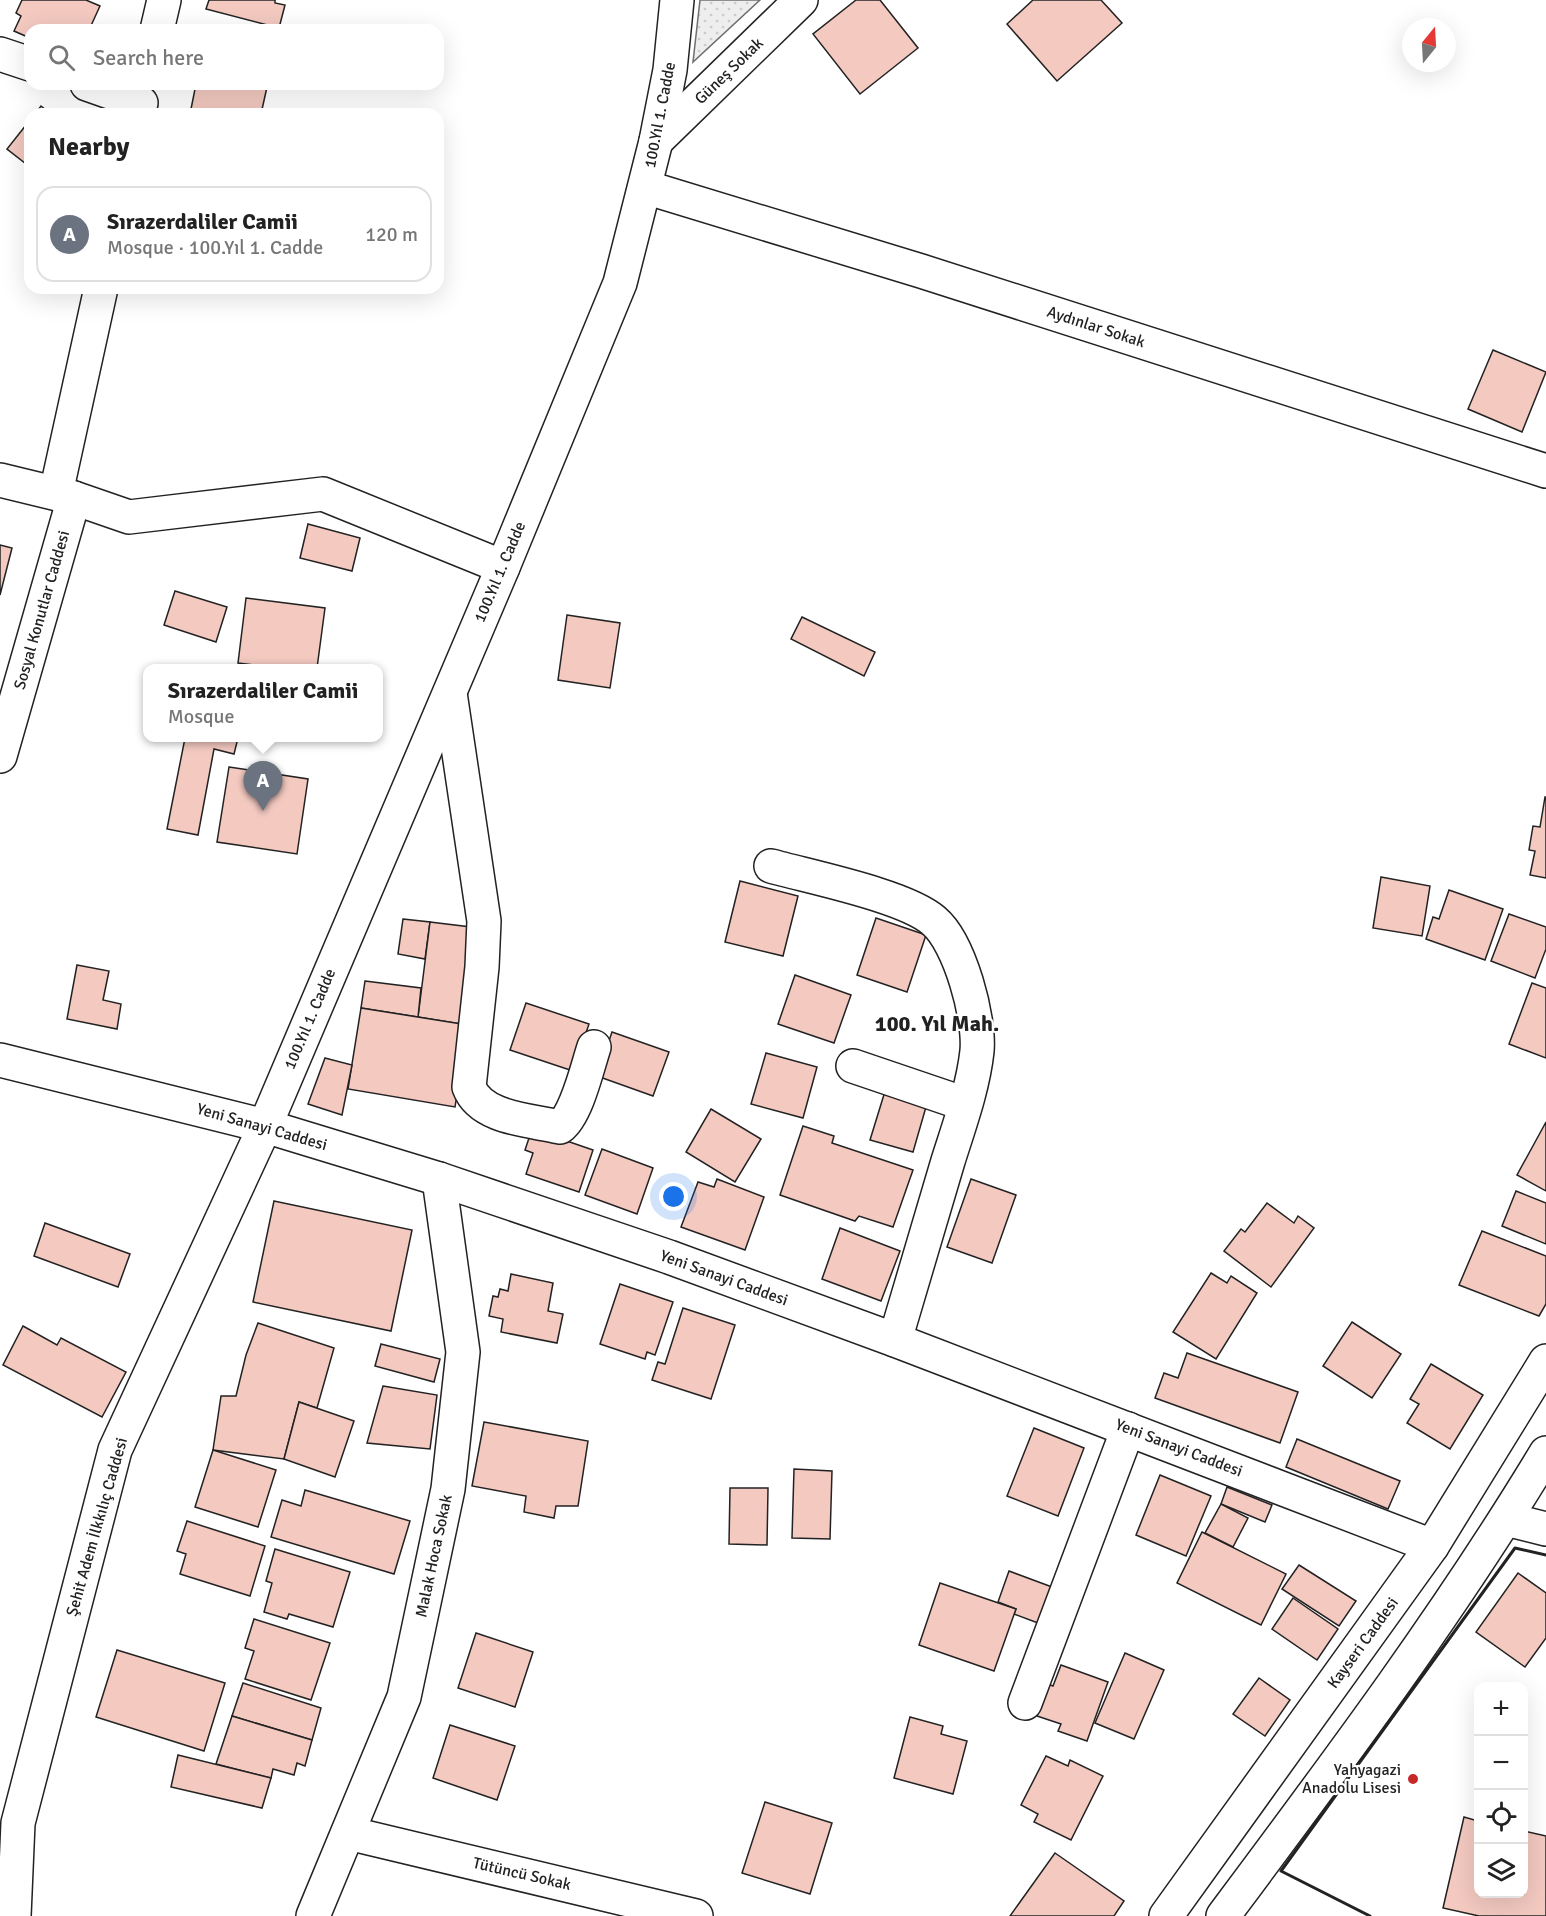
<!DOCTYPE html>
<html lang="en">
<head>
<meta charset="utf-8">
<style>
  :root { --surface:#fff; --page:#f6f6f6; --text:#222; --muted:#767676; --line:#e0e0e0; --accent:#7c3aed }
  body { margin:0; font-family:Signika,sans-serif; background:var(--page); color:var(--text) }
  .controls { position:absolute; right:18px; bottom:18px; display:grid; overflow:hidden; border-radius:12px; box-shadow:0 6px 24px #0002 }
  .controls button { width:54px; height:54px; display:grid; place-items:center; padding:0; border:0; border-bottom:2px solid var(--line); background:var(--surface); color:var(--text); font:30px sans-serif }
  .compass { position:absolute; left:1402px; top:18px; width:54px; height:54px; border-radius:50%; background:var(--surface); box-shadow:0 6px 24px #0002; rotate:18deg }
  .you { position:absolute; left:674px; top:1197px; width:21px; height:21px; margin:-15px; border:4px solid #fff; border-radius:50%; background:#1a73e8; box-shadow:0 0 0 9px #1a73e833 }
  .badge { display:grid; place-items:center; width:39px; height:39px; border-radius:50%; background:var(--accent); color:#fff; font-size:20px; font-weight:700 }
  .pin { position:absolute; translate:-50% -50px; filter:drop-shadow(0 2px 3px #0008) }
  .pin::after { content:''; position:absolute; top:32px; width:21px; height:18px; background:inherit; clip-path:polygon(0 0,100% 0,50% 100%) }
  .popup { position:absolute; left:143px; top:664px; width:240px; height:78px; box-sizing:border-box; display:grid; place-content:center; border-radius:12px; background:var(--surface); filter:drop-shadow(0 2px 4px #0005); font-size:20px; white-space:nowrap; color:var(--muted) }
  .popup b { font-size:22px; color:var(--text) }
  .popup::after { content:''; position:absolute; left:50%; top:100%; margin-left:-12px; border:12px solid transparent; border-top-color:var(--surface) }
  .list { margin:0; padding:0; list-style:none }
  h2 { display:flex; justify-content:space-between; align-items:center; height:78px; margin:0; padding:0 24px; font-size:26px }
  h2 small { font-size:20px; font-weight:400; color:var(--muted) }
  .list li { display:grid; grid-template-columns:39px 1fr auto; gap:18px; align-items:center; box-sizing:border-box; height:96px; margin:0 12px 12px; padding:0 12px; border:2px solid var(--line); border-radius:18px }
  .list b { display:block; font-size:22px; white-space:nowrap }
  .list p { margin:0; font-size:20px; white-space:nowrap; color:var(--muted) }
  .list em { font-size:20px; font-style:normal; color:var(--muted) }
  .icon { flex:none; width:33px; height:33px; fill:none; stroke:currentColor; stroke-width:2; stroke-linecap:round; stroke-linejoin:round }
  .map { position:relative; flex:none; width:1546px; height:1916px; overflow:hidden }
  .search { position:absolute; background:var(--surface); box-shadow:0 6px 24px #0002; left:24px; top:24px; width:420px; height:66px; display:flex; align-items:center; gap:15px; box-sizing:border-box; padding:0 21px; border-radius:18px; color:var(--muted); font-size:22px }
  .panel { position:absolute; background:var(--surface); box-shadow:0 6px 24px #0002; left:24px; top:108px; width:420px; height:186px; border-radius:18px }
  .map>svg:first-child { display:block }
  .green { fill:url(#green-dots); stroke:#6f6f6f; stroke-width:1.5 }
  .building { fill:#f3c9c0; stroke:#222; stroke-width:1.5 }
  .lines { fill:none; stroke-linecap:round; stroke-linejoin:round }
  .minor-casing { stroke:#222; stroke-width:36 }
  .major-casing { stroke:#222; stroke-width:36 }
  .minor { stroke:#fff; stroke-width:33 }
  .major { stroke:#fff; stroke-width:33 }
  .wall { stroke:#222; stroke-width:3 }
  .poi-dot { fill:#c62828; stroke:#fff; stroke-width:2 }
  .labels { text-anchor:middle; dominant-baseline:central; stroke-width:4.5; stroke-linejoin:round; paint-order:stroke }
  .street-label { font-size:16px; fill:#222; stroke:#fff }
  .poi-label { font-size:16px; fill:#222; stroke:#fff; text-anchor:end }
  .district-label { font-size:22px; font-weight:bold; fill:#222; stroke:#fff }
</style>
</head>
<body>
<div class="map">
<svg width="1546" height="1916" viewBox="0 0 1546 1916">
  <defs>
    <pattern id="green-dots" width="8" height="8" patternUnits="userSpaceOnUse" patternTransform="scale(1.5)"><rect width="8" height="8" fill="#eee"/><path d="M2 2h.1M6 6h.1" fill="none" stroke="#ccc" stroke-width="1.8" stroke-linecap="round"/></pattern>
  </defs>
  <rect width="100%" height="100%" fill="#fff"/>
  <path class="green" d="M 700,0 L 760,0 L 693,62 Z"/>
  <g class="building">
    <path d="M 22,0 L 86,0 L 100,6 L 89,30 L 30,30 L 30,38 L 14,31 L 21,16 L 16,13 Z"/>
    <path d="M 209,0 L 275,0 L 275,3 L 285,5 L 279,28 L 206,9 Z"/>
    <path d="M 856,0 L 880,0 L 918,48 L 860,94 L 813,34 Z"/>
    <path d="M 1033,0 L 1101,0 L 1122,23 L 1057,81 L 1007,24 Z"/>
    <path d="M 196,84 L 251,84 L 267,87 L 261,114 L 190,114 Z"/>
    <path d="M 41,106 L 51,114 L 35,114 Z"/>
    <path d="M 30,120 L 30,167 L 7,149 Z"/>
    <path d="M 1493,350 L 1546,372 L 1522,432 L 1468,409 Z"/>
    <path d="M 308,524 L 360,538 L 352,571 L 300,558 Z"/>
    <path d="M 0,545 L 12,548 L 0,595 Z"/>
    <path d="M 175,591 L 227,607 L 216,642 L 164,625 Z"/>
    <path d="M 246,598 L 325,608 L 317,668 L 280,668 L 238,663 Z"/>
    <path d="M 567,615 L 620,623 L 610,688 L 558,680 Z"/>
    <path d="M 802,617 L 875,652 L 864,676 L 791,639 Z"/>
    <path d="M 185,738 L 238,738 L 234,754 L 214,749 L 198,835 L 167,829 Z"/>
    <path d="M 229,767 L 308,779 L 297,854 L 217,842 Z"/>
    <path d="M 1545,797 L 1546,797 L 1546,878 L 1530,875 L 1535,851 L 1529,850 L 1533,826 L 1540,827 Z"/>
    <path d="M 1381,877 L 1430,886 L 1422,936 L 1373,928 Z"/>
    <path d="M 740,881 L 798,896 L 783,956 L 725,942 Z"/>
    <path d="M 1449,890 L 1503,909 L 1485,960 L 1426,939 L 1433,917 L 1439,919 Z"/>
    <path d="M 1509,914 L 1546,927 L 1546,949 L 1535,978 L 1491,961 Z"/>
    <path d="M 876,918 L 926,935 L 907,992 L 857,975 Z"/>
    <path d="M 403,919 L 430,922 L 425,959 L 398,954 Z"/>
    <path d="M 430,922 L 479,928 L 468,1025 L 418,1017 Z"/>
    <path d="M 77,965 L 109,971 L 103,1000 L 121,1004 L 117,1029 L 67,1019 Z"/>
    <path d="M 795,975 L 851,995 L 834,1043 L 778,1024 Z"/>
    <path d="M 365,981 L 421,988 L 418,1017 L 361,1008 Z"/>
    <path d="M 1532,983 L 1546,988 L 1546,1058 L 1509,1044 Z"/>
    <path d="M 526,1003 L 589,1024 L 573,1071 L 510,1050 Z"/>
    <path d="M 361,1008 L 468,1025 L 455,1107 L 348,1089 Z"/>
    <path d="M 612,1032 L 669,1052 L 653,1096 L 597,1076 Z"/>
    <path d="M 766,1053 L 817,1067 L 803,1118 L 751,1104 Z"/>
    <path d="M 325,1058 L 352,1065 L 342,1115 L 308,1104 Z"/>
    <path d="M 886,1088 L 928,1100 L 913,1152 L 870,1140 Z"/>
    <path d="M 711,1109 L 761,1139 L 735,1182 L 686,1152 Z"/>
    <path d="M 1546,1122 L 1546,1191 L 1517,1175 Z"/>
    <path d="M 803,1126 L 834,1136 L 832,1143 L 913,1170 L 893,1227 L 859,1216 L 855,1221 L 780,1195 Z"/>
    <path d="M 532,1129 L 593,1150 L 579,1192 L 526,1174 L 533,1153 L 525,1150 Z"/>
    <path d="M 602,1149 L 653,1168 L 637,1214 L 585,1195 Z"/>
    <path d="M 717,1179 L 764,1197 L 745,1250 L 681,1227 L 698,1182 L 714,1187 Z"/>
    <path d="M 971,1179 L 1016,1195 L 992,1263 L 947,1247 Z"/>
    <path d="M 1516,1191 L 1546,1203 L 1546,1244 L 1502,1226 Z"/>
    <path d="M 274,1201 L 412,1230 L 391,1331 L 253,1302 Z"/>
    <path d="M 1267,1203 L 1294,1223 L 1298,1216 L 1314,1228 L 1271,1287 L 1224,1251 L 1241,1229 L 1245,1232 Z"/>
    <path d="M 45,1223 L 130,1254 L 118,1287 L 34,1256 Z"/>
    <path d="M 840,1228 L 900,1251 L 881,1301 L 822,1279 Z"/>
    <path d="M 1482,1231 L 1546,1256 L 1546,1304 L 1539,1316 L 1459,1285 Z"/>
    <path d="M 1211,1273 L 1227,1283 L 1231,1276 L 1257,1293 L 1216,1359 L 1173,1332 Z"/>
    <path d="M 511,1274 L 553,1283 L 548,1311 L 563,1314 L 557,1343 L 501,1332 L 503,1319 L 489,1316 L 493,1296 L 498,1297 L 500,1289 L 508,1291 Z"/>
    <path d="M 620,1284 L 673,1302 L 655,1355 L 647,1352 L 645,1359 L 600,1344 Z"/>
    <path d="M 683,1308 L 735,1325 L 711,1399 L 652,1380 L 658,1362 L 665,1364 Z"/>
    <path d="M 1352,1322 L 1401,1354 L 1372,1398 L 1323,1366 Z"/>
    <path d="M 258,1323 L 334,1348 L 317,1408 L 299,1402 L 284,1459 L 213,1450 L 221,1396 L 236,1396 L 246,1355 Z"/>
    <path d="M 23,1326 L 57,1345 L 61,1338 L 126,1372 L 102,1417 L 3,1365 Z"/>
    <path d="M 381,1344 L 440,1359 L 434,1382 L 375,1366 Z"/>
    <path d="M 1187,1353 L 1298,1392 L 1280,1443 L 1155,1398 L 1164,1373 L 1178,1378 Z"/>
    <path d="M 1431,1364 L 1483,1395 L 1450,1449 L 1407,1423 L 1419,1404 L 1410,1399 Z"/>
    <path d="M 383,1386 L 437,1395 L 430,1449 L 367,1443 Z"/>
    <path d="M 299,1402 L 354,1421 L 335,1477 L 284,1459 Z"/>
    <path d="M 484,1422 L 588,1441 L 578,1506 L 556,1506 L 554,1518 L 524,1512 L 526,1496 L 472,1486 Z"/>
    <path d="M 1034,1428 L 1084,1448 L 1058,1516 L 1007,1496 Z"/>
    <path d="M 1297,1439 L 1400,1481 L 1388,1509 L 1286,1467 Z"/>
    <path d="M 213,1450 L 276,1470 L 258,1527 L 195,1507 Z"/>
    <path d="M 794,1469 L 832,1471 L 830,1539 L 792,1538 Z"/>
    <path d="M 1160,1475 L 1211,1496 L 1186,1556 L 1136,1535 Z"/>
    <path d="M 1227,1487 L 1272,1505 L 1265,1522 L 1221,1504 Z"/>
    <path d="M 730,1488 L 768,1488 L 767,1545 L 729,1544 Z"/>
    <path d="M 305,1490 L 410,1521 L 394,1574 L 271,1537 L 282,1500 L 301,1506 Z"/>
    <path d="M 1221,1504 L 1248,1518 L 1233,1547 L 1205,1533 Z"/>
    <path d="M 187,1521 L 265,1546 L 250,1596 L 180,1574 L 186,1554 L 177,1551 Z"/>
    <path d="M 1202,1532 L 1286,1574 L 1261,1625 L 1177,1583 Z"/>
    <path d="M 275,1549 L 350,1572 L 333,1627 L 289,1614 L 287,1619 L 264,1612 L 272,1583 L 266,1581 Z"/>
    <path d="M 1299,1565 L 1356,1601 L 1339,1626 L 1282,1589 Z"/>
    <path d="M 1009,1571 L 1052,1587 L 1038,1623 L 1014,1614 L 1016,1609 L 998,1602 Z"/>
    <path d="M 1518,1573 L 1546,1593 L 1546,1638 L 1525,1667 L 1476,1632 Z"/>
    <path d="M 940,1583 L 1016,1609 L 994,1671 L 919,1645 Z"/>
    <path d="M 1293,1598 L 1338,1629 L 1317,1660 L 1272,1629 Z"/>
    <path d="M 254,1619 L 330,1643 L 311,1700 L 245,1679 L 254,1651 L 245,1648 Z"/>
    <path d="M 476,1633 L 533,1652 L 515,1707 L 458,1688 Z"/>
    <path d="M 117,1650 L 225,1683 L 204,1751 L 96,1717 Z"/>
    <path d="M 1125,1653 L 1164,1670 L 1134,1739 L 1095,1723 Z"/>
    <path d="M 1061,1665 L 1108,1682 L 1087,1741 L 1058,1731 L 1061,1724 L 1037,1716 L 1048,1684 L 1053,1686 Z"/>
    <path d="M 1259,1678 L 1290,1700 L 1265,1736 L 1233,1714 Z"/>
    <path d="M 243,1683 L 321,1708 L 312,1740 L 232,1716 Z"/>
    <path d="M 232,1716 L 312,1740 L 305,1766 L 297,1763 L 294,1775 L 273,1769 L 271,1778 L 216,1764 Z"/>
    <path d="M 910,1717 L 943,1726 L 941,1734 L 967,1741 L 953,1794 L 894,1778 Z"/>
    <path d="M 450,1725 L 515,1746 L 497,1800 L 433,1778 Z"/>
    <path d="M 178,1755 L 271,1778 L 262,1808 L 171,1787 Z"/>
    <path d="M 1046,1756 L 1068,1766 L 1070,1760 L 1103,1776 L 1071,1840 L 1034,1822 L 1038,1814 L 1021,1805 Z"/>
    <path d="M 765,1802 L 832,1823 L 810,1894 L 742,1873 Z"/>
    <path d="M 1464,1817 L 1478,1821 L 1478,1894 L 1524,1894 L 1524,1831 L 1546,1836 L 1546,1916 L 1479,1916 L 1443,1908 Z"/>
    <path d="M 1055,1853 L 1124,1901 L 1114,1916 L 1010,1916 Z"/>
  </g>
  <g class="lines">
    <g class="minor-casing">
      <g id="minor">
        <path d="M 157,30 L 164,0"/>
        <path d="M 0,54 L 30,64"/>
        <path d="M 87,84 L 141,103"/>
        <path d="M 656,141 L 801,0"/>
        <path d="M 645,187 L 921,271 L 1546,471"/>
        <path d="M 0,480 L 74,498 L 129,517 L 323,494 L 503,567"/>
        <path d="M 56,493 L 101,288"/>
        <path d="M 450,693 L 484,921 L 482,967 L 469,1087 C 481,1119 531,1120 560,1127 C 577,1114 587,1068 594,1047"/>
        <path d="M 0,756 L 74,498"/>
        <path d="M 771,866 C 810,877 906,896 934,921 C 960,943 980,1018 977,1051 C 973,1088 959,1126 948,1161 C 930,1221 913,1281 895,1340"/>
        <path d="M 0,1060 L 265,1126 L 439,1179 L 669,1257 L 895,1340 L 1432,1546"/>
        <path d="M 853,1066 L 965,1104"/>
        <path d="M 1506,1519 L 1546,1529"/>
        <path d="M 1025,1703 L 1128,1429"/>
        <path d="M 348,1833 L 696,1916"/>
        <path d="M 14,1916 L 18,1823 L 115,1450 L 265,1126 L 503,567 L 620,283 L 656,141 L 670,70 L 677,0"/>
        <path d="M 313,1916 L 404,1697 L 448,1489 L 463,1352 L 439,1179"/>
      </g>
    </g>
    <g class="major-casing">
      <g id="major">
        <path d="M 1166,1916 L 1432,1546 L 1546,1361"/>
        <path d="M 1223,1916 C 1335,1766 1449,1614 1546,1453"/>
      </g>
    </g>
    <use href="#minor" class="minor"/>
    <use href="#major" class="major"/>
    <path class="wall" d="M 1370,1916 L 1281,1871 L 1515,1548 L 1546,1555"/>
  </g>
  <circle class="poi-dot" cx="1413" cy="1779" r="6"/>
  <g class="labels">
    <g class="street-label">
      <text transform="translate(729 71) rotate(-44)">Güneş Sokak</text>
      <text transform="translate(660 115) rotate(-79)">100.Yıl 1. Cadde</text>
      <text transform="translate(1096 327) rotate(18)">Aydınlar Sokak</text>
      <text transform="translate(500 572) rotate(-67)">100.Yıl 1. Cadde</text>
      <text transform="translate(42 610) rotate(-74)">Sosyal Konutlar Caddesi</text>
      <text transform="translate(310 1019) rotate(-67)">100.Yıl 1. Cadde</text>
      <text transform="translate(262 1127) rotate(16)">Yeni Sanayi Caddesi</text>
      <text transform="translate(724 1278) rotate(20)">Yeni Sanayi Caddesi</text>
      <text transform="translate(1179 1448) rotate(21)">Yeni Sanayi Caddesi</text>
      <text transform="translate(97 1527) rotate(-74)">Şehit Adem İlkkılıç Caddesi</text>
      <text transform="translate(434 1556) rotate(-78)">Malak Hoca Sokak</text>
      <text transform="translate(1363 1643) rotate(-54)">Kayseri Caddesi</text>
      <text transform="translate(522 1874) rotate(13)">Tütüncü Sokak</text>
    </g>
    <g class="poi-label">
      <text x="1401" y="1770">Yahyagazi<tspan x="1401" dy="18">Anadolu Lisesi</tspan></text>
    </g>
    <g class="district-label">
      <text x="937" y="1023">100. Yıl Mah.</text>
    </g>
  </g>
</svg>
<div class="controls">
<button>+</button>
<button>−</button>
<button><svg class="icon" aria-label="locate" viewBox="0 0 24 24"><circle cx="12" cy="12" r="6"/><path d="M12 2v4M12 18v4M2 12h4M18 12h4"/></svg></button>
<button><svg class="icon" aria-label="layers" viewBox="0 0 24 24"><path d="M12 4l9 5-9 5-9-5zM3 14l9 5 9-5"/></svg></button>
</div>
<svg class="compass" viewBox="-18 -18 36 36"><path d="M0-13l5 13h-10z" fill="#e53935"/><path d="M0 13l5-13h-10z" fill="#767676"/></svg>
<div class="you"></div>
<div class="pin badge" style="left:263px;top:811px;background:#6b7280">A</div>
<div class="popup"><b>Sırazerdaliler Camii</b>Mosque</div>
<div class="search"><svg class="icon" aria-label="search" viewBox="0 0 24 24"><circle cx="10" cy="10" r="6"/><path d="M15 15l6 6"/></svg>Search here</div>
<section class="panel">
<h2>Nearby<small></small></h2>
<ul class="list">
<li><span class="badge" style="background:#6b7280">A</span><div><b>Sırazerdaliler Camii</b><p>Mosque · 100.Yıl 1. Cadde</p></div><em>120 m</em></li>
</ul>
</section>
</div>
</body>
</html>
